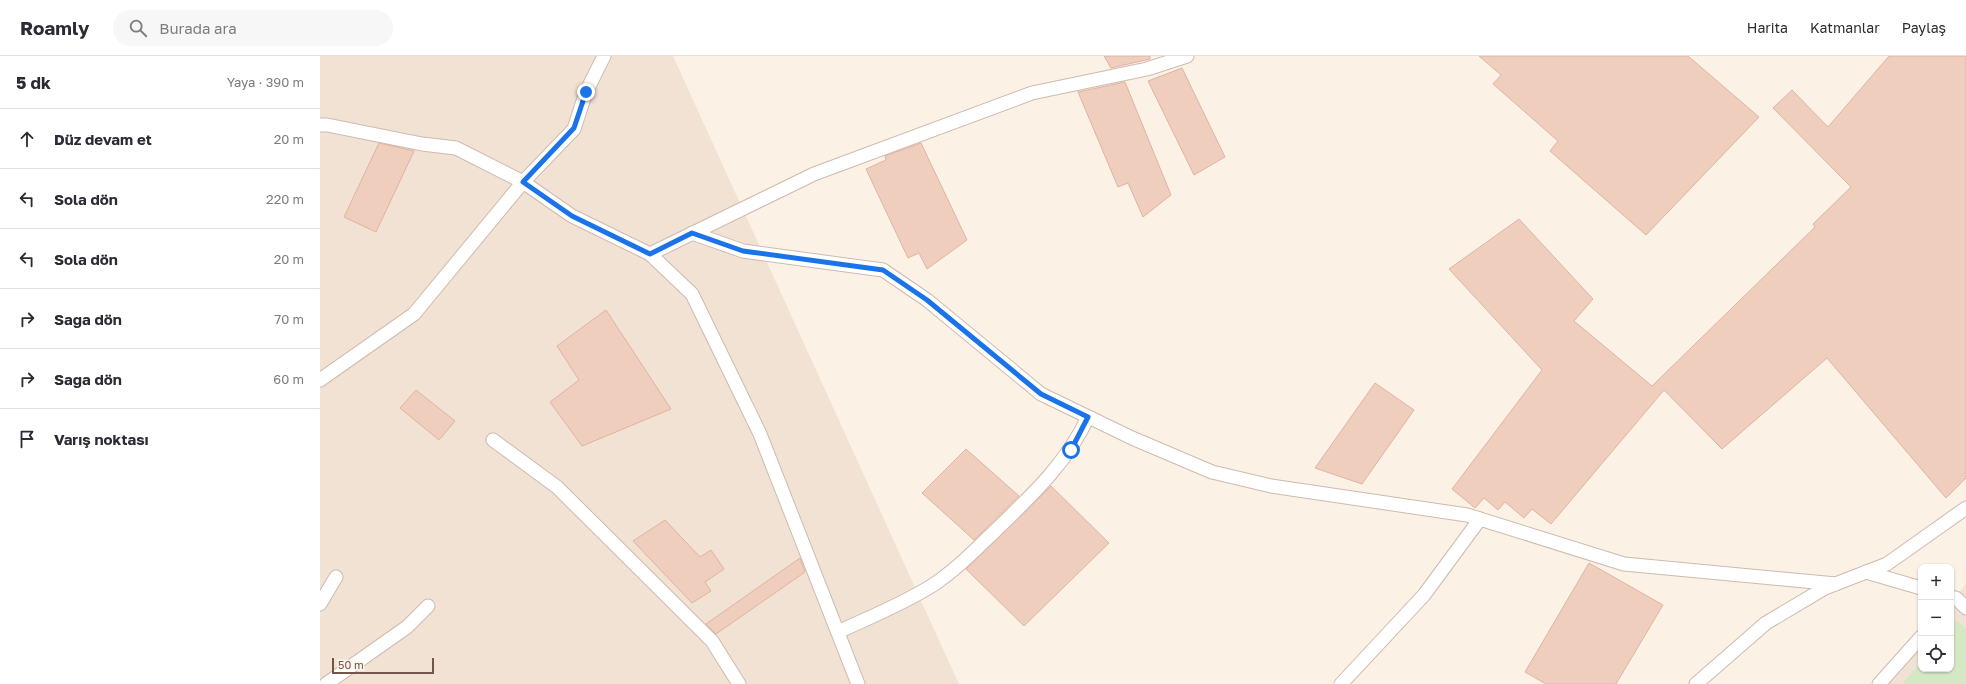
<!DOCTYPE html>
<html lang="tr">
<head>
<meta charset="utf-8">
<style>
  :root { --surface:#fff; --page:#f7f7f7; --text:#2b2b33; --muted:#7c7c81; --line:#e1e1e2 }
  body { margin:0; font-family:"Golos Text",sans-serif; background:var(--page); color:var(--text) }
  .controls { position:absolute; right:12px; bottom:12px; display:grid; overflow:hidden; border-radius:8px; box-shadow:0 1px 3px #0004 }
  .controls button { width:36px; height:36px; display:grid; place-items:center; padding:0; border:0; border-bottom:1px solid var(--line); background:var(--surface); color:var(--text); font:20px sans-serif }
  .scale { position:absolute; left:12px; bottom:10px; width:102px; box-sizing:border-box; padding-left:4px; border:2px solid #72564c; border-top:0; font-size:11px; line-height:14px; white-space:nowrap; color:#72564c; -webkit-text-stroke:3px #fef5eb; paint-order:stroke }
  .stop { position:absolute; width:12px; height:12px; margin:-9px; border:3px solid #1a73e8; border-radius:50%; background:#fff }
  .stop.end { background:#1a73e8; border-color:#fff; box-shadow:0 1px 4px #0008 }
  .list { margin:0; padding:0; list-style:none }
  h2 { display:flex; justify-content:space-between; align-items:center; height:52px; margin:0; padding:0 16px; font-size:17px }
  h2 small { font-size:13px; font-weight:400; color:var(--muted) }
  .list li { display:grid; grid-template-columns:26px 1fr auto; gap:12px; align-items:center; box-sizing:border-box; height:60px; padding:0 16px; border-top:1px solid var(--line) }
  .list b { display:block; font-size:15px; white-space:nowrap }
  .list em { font-size:13px; font-style:normal; color:var(--muted) }
  .icon { flex:none; width:22px; height:22px; fill:none; stroke:currentColor; stroke-width:2; stroke-linecap:round; stroke-linejoin:round }
  .map { position:relative; flex:none; width:1646px; height:628px; overflow:hidden }
  header { display:flex; align-items:center; gap:24px; box-sizing:border-box; height:56px; padding:0 20px; background:var(--surface); border-bottom:1px solid var(--line) }
  header strong { font-size:19px }
  nav { display:flex; gap:22px; margin-inline-start:auto; font-size:14px }
  .search { width:280px; height:36px; background:var(--page); display:flex; align-items:center; gap:10px; box-sizing:border-box; padding:0 14px; border-radius:22px; color:var(--muted); font-size:15px }
  main { display:flex }
  aside { flex:1; background:var(--surface) }
  .map>svg:first-child { display:block }
  .residential { fill:#f2e2d4 }
  .green { fill:#d5e8c4 }
  .building { fill:#efcebe; stroke:#e0b39f }
  .lines { fill:none; stroke-linecap:round; stroke-linejoin:round }
  .minor-casing { stroke:#cebaaf; stroke-width:15 }
  .minor { stroke:#fff; stroke-width:13 }
  .route { stroke:#1a73e8; stroke-width:5 }
</style>
</head>
<body>
<header>
<strong>Roamly</strong>
<div class="search"><svg class="icon" aria-label="search" viewBox="0 0 24 24"><circle cx="10" cy="10" r="6"/><path d="M15 15l6 6"/></svg>Burada ara</div>
<nav><a>Harita</a><a>Katmanlar</a><a>Paylaş</a></nav>
</header>
<main>
<aside>
<h2>5 dk<small>Yaya · 390 m</small></h2>
<ul class="list">
<li><svg class="icon" aria-label="ahead" viewBox="0 0 24 24"><path d="M12 20V5M6 11l6-6 6 6"/></svg><div><b>Düz devam et</b></div><em>20 m</em></li>
<li><svg class="icon" aria-label="left" viewBox="0 0 24 24"><path d="M17 20v-9H6M10 6l-5 5 5 5"/></svg><div><b>Sola dön</b></div><em>220 m</em></li>
<li><svg class="icon" aria-label="left" viewBox="0 0 24 24"><path d="M17 20v-9H6M10 6l-5 5 5 5"/></svg><div><b>Sola dön</b></div><em>20 m</em></li>
<li><svg class="icon" aria-label="right" viewBox="0 0 24 24"><path d="M7 20v-9h11M14 6l5 5-5 5"/></svg><div><b>Sağa dön</b></div><em>70 m</em></li>
<li><svg class="icon" aria-label="right" viewBox="0 0 24 24"><path d="M7 20v-9h11M14 6l5 5-5 5"/></svg><div><b>Sağa dön</b></div><em>60 m</em></li>
<li><svg class="icon" aria-label="arrive" viewBox="0 0 24 24"><path d="M6 21V4h12l-3 4 3 4H6"/></svg><div><b>Varış noktası</b></div></li>
</ul>
</aside>
<div class="map">
<svg width="1646" height="628" viewBox="0 0 1646 628">
  <rect width="100%" height="100%" fill="#fbf1e5"/>
  <g class="residential">
    <path d="M 0,0 L 353,0 L 639,628 L 0,628 Z"/>
    <path d="M 1646,528 L 1646,628 L 1565,628 L 1601,584 L 1601,613 L 1631,613 L 1631,547 Z"/>
  </g>
  <path class="green" d="M 1637,564 L 1646,573 L 1646,628 L 1582,628 L 1601,606 L 1601,613 L 1631,613 L 1631,571 Z"/>
  <g class="building">
    <path d="M 784,0 L 830,0 L 830,3 L 791,12 Z"/>
    <path d="M 1159,0 L 1368,0 L 1439,61 L 1326,179 L 1230,95 L 1238,85 L 1173,28 L 1181,19 Z"/>
    <path d="M 1569,0 L 1646,0 L 1646,422 L 1626,442 L 1507,302 L 1402,393 L 1344,334 L 1231,468 L 1212,453 L 1204,462 L 1185,446 L 1178,454 L 1164,442 L 1155,452 L 1132,433 L 1222,314 L 1129,213 L 1199,163 L 1273,243 L 1254,265 L 1332,330 L 1495,171 L 1493,168 L 1531,131 L 1453,52 L 1472,34 L 1508,71 Z"/>
    <path d="M 862,12 L 905,101 L 874,119 L 828,25 Z"/>
    <path d="M 805,26 L 851,139 L 823,161 L 808,127 L 798,131 L 758,36 Z"/>
    <path d="M 59,87 L 94,95 L 56,176 L 24,161 Z"/>
    <path d="M 601,87 L 647,184 L 607,213 L 599,197 L 588,202 L 546,113 L 566,104 L 565,100 Z"/>
    <path d="M 286,254 L 351,353 L 262,390 L 230,346 L 259,324 L 237,290 Z"/>
    <path d="M 1055,327 L 1094,354 L 1042,428 L 995,412 Z"/>
    <path d="M 96,334 L 135,365 L 119,384 L 80,352 Z"/>
    <path d="M 646,393 L 699,440 L 654,484 L 602,437 Z"/>
    <path d="M 731,430 L 789,487 L 704,570 L 646,513 Z"/>
    <path d="M 345,464 L 380,501 L 391,494 L 404,513 L 385,526 L 391,535 L 372,547 L 313,485 Z"/>
    <path d="M 480,502 L 485,516 L 396,578 L 386,568 Z"/>
    <path d="M 1269,507 L 1343,549 L 1296,628 L 1226,628 L 1205,616 Z"/>
  </g>
  <g class="lines">
    <g class="minor-casing">
      <g id="minor">
        <path d="M 0,69 L 7,69 L 102,88 L 136,92 L 203,126 L 252,160 L 330,198 L 372,238 L 440,378 L 538,628"/>
        <path d="M 372,177 L 423,195 L 563,214 L 607,244 L 721,338 L 812,382 L 892,416 L 951,430 L 1147,459 L 1304,508 L 1516,528"/>
        <path d="M 330,198 L 494,118 L 712,37 L 827,13 L 867,0"/>
        <path d="M 0,324 L 94,258 L 203,126 L 254,73 L 266,36 L 284,0"/>
        <path d="M 173,384 L 237,431 L 392,585 L 419,628"/>
        <path d="M 1546,516 L 1601,532"/>
        <path d="M 1631,541 L 1636,542 L 1646,552"/>
        <path d="M 0,548 L 16,521"/>
        <path d="M 518,576 C 550,561 583,548 613,529 C 636,514 655,494 675,475 C 711,440 747,407 768,361"/>
        <path d="M 6,628 L 87,571 L 108,550"/>
        <path d="M 1021,628 L 1104,539 L 1160,463"/>
        <path d="M 1376,628 L 1446,567 L 1505,532 L 1567,508 L 1646,452"/>
        <path d="M 1559,628 L 1601,581"/>
      </g>
    </g>
    <use href="#minor" class="minor"/>
  </g>
  <g class="lines">
    <path class="route" d="M 266,36 L 254,72 L 203,126 L 252,160 L 330,198 L 372,177 L 423,195 L 563,214 L 607,244 L 721,338 L 768,361 L 751,394"/>
  </g>
</svg>
<div class="controls">
<button>+</button>
<button>−</button>
<button><svg class="icon" aria-label="locate" viewBox="0 0 24 24"><circle cx="12" cy="12" r="6"/><path d="M12 2v4M12 18v4M2 12h4M18 12h4"/></svg></button>
</div>
<div class="scale">50 m</div>
<div class="stop" style="left:751px;top:394px"></div>
<div class="stop end" style="left:266px;top:36px"></div>
</div>
</main>
</body>
</html>
